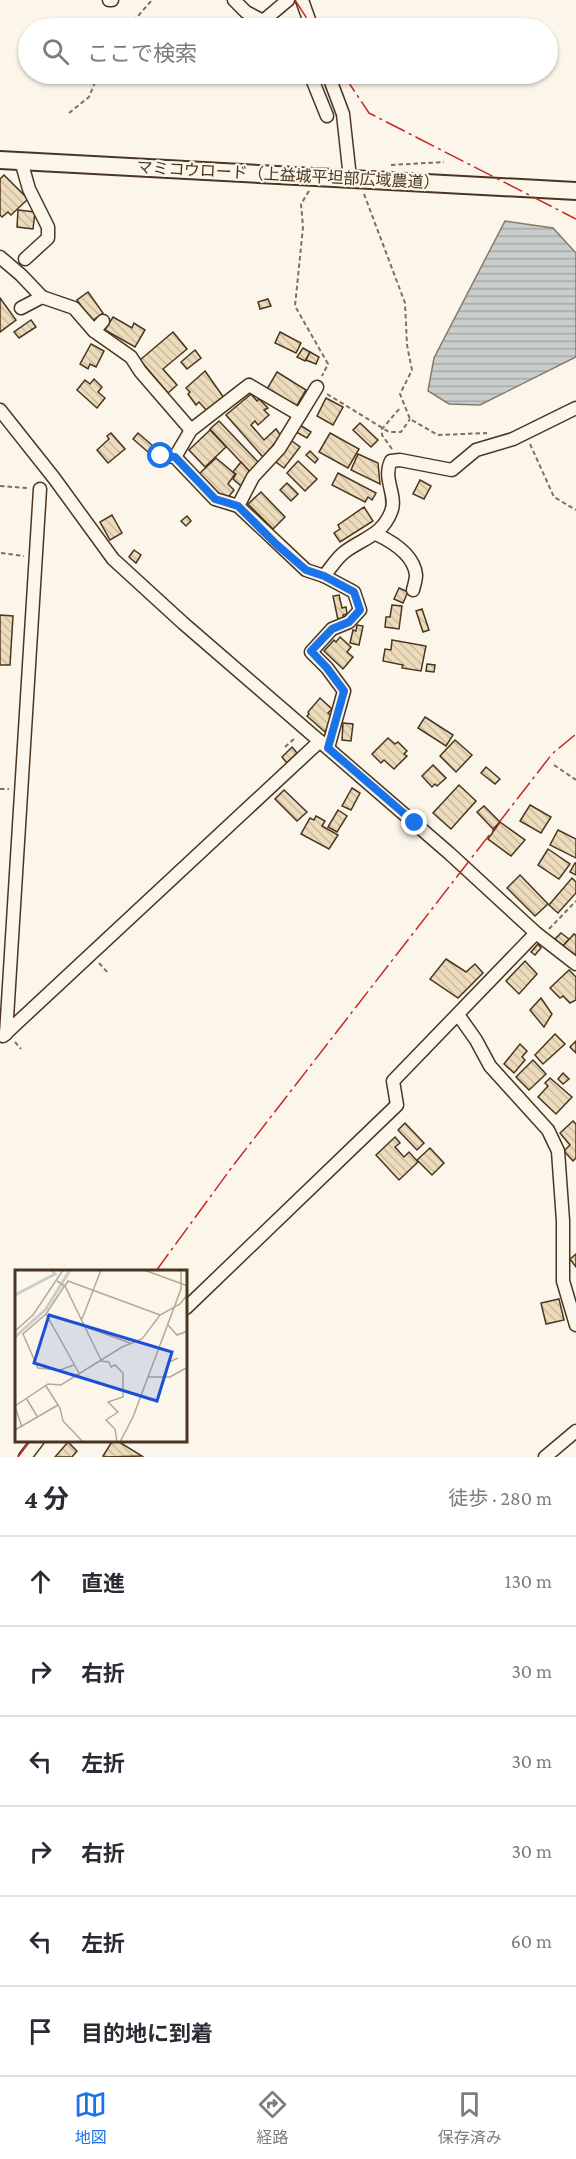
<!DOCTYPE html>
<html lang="ja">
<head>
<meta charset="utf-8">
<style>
  :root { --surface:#fff; --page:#f7f7f7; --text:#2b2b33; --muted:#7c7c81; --line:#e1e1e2; --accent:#1a73e8 }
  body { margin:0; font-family:"Crimson Pro","Noto Sans JP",serif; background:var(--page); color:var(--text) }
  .stop { position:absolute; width:18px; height:18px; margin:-14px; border:4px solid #1a73e8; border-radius:50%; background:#fff }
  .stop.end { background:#1a73e8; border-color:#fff; box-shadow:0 2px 6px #0008 }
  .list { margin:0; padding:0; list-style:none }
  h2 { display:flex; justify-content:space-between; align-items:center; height:78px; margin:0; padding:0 24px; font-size:26px }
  h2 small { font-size:20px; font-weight:400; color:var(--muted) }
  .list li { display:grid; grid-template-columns:39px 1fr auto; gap:18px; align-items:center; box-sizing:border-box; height:90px; padding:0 24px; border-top:2px solid var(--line) }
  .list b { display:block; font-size:22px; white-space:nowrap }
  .list em { font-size:20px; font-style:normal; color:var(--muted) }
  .icon { flex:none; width:33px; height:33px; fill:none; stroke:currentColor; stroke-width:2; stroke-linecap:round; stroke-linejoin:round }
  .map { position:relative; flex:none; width:576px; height:1457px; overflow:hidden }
  .search { position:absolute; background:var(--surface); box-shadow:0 2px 4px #0004; left:18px; right:18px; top:18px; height:66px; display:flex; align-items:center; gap:15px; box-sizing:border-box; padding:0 21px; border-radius:33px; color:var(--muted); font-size:22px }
  .sheet { height:618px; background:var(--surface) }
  nav { display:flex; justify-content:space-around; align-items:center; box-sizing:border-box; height:84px; border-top:2px solid var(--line); background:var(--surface); font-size:16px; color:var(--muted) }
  nav a { display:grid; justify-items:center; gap:3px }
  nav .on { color:var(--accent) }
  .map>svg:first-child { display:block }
  .water { fill:url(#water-rules); stroke:#887966; stroke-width:1.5 }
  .building { fill:url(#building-back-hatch); stroke:#4a3520; stroke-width:1.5 }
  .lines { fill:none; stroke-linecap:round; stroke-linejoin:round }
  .street-casing { stroke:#4a3520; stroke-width:15 }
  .secondary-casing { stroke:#4a3520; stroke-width:20 }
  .path { stroke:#7f6f5c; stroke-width:2; stroke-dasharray:4.5 3; stroke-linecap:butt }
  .street { stroke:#fbf6e9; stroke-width:12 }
  .secondary { stroke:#fbf6e9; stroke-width:16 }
  .power { stroke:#c62828; stroke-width:1.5; stroke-dasharray:21 4.5 3 4.5; stroke-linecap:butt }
  .route { stroke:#1a73e8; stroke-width:8 }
  .labels { text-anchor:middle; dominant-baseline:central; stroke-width:4.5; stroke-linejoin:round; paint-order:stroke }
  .street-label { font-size:16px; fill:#4a3520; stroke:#fbf6e9 }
  .inset-river { fill:none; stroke:#c9cecd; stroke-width:3 }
  .inset-road { fill:none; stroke:#b4a999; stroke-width:1.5 }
  .view { fill:#1d4ed8; fill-opacity:0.15; stroke:#1d4ed8; stroke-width:3 }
  .inset-edge { fill:none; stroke:#4a3520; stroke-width:3 }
</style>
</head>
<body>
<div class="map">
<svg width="576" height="1457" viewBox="0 0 576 1457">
  <defs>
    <pattern id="water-rules" width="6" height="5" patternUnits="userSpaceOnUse" patternTransform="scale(1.5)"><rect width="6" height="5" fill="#c9cecd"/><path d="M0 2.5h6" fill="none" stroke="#a5a8a6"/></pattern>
    <pattern id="building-back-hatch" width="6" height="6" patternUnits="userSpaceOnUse" patternTransform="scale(1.5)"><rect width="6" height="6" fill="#ecdcbc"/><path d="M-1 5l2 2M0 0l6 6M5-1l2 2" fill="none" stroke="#ccbda1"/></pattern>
  </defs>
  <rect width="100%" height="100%" fill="#fbf6e9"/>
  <path class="water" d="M 505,221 L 553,228 L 576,253 L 576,357 L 480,405 L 449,404 L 428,391 L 434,358 Z"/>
  <g class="building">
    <path d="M 4,175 L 28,199 L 11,215 L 8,212 L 2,217 L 0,215 L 0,179 Z"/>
    <path d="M 18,210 L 35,212 L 33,229 L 17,227 Z"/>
    <path d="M 88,292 L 103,313 L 92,321 L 77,300 Z"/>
    <path d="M 0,298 L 16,320 L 0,332 Z"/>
    <path d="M 268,299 L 271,306 L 260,309 L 258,302 Z"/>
    <path d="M 113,317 L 132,328 L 134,323 L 145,330 L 135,347 L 105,330 Z"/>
    <path d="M 31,320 L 36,327 L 19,338 L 14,332 Z"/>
    <path d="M 173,332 L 187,349 L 163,369 L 177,385 L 168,393 L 140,360 Z"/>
    <path d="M 280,332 L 301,343 L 296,353 L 275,343 Z"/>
    <path d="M 91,344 L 104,351 L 96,367 L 90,364 L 88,369 L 80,364 Z"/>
    <path d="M 303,348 L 310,352 L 305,361 L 297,357 Z"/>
    <path d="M 195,350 L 201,358 L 187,369 L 181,362 Z"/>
    <path d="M 310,352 L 319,357 L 316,364 L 306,360 Z"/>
    <path d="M 205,371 L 224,398 L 208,412 L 199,402 L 196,405 L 188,394 L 190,392 L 186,388 Z"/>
    <path d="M 277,372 L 306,390 L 296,407 L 267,389 Z"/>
    <path d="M 94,379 L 102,387 L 98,392 L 105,398 L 97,408 L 77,390 L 85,380 L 90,384 Z"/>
    <path d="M 251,394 L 257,401 L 259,399 L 268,408 L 264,410 L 269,415 L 258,425 L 255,421 L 251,425 L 264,440 L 276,429 L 281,436 L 263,457 L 226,415 Z"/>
    <path d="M 326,398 L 343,407 L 333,425 L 317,416 Z"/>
    <path d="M 219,421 L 259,463 L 250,472 L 210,429 Z"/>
    <path d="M 360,423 L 378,440 L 371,447 L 353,430 Z"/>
    <path d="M 300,425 L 311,432 L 307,438 L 296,432 Z"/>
    <path d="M 210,430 L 226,447 L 205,467 L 189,450 Z"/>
    <path d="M 111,433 L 125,449 L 108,463 L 97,450 L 109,439 L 107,436 Z"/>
    <path d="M 138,433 L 153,446 L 148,452 L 133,439 Z"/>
    <path d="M 330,433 L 359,449 L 348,468 L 319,452 Z"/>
    <path d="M 292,441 L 300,447 L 284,468 L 276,462 Z"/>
    <path d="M 310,451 L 318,459 L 315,463 L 306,455 Z"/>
    <path d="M 358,454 L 378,463 L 380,484 L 351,470 Z"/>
    <path d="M 216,458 L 235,474 L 228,484 L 234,490 L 226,500 L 199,474 Z"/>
    <path d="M 298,461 L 317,479 L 305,491 L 287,473 Z"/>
    <path d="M 241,462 L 251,473 L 241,486 L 233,479 L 236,474 L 233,472 Z"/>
    <path d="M 338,473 L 376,493 L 372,500 L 368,497 L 365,502 L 332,485 Z"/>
    <path d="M 420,480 L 431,486 L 424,499 L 413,494 Z"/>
    <path d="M 287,483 L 298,494 L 291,501 L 280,490 Z"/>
    <path d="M 261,492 L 285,517 L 273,529 L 248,504 Z"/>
    <path d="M 364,507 L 373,521 L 340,542 L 334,533 L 340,529 L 338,525 Z"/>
    <path d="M 112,515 L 122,533 L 110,540 L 100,522 Z"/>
    <path d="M 187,516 L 191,521 L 186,526 L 181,521 Z"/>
    <path d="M 134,550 L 141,555 L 136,563 L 129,557 Z"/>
    <path d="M 399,588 L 408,592 L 403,603 L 394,599 Z"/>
    <path d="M 339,595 L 342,608 L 346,607 L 347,614 L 343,615 L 344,619 L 338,620 L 333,596 Z"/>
    <path d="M 392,605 L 402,606 L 399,629 L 385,627 L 386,617 L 390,617 Z"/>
    <path d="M 422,609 L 429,630 L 423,632 L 416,611 Z"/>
    <path d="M 0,615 L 13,616 L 10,665 L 0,665 Z"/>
    <path d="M 357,625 L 363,626 L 359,645 L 350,643 L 353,630 L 356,631 Z"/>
    <path d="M 340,637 L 351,647 L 347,652 L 353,657 L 343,669 L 324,651 L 334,640 L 336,642 Z"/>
    <path d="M 392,640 L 426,646 L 421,671 L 402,668 L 403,665 L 383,661 L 385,649 L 391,650 Z"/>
    <path d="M 427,664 L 435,665 L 434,672 L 426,671 Z"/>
    <path d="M 320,698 L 332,709 L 328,713 L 336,720 L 325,732 L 307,716 L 309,714 L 308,712 Z"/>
    <path d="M 425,717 L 453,735 L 446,746 L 418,728 Z"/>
    <path d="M 343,723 L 353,724 L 351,741 L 342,740 Z"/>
    <path d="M 388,738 L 395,744 L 398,742 L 407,751 L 404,754 L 407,756 L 394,769 L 384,760 L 381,763 L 372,754 Z"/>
    <path d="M 455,740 L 472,755 L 456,772 L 440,756 Z"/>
    <path d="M 292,747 L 297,753 L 287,763 L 282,757 Z"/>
    <path d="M 433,765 L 446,778 L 437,786 L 435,784 L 432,787 L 422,776 Z"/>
    <path d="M 486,767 L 500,779 L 495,784 L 481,773 Z"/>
    <path d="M 459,785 L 476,801 L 451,829 L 433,813 Z"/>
    <path d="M 352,788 L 360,793 L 351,810 L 342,806 Z"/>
    <path d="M 284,790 L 307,812 L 297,821 L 275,799 Z"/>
    <path d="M 530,805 L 551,817 L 541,833 L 520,821 Z"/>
    <path d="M 484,806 L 500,822 L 493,829 L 477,812 Z"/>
    <path d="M 338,810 L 347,816 L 337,832 L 328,827 Z"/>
    <path d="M 316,816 L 325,821 L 322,826 L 338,835 L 329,849 L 301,834 L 310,818 L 314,820 Z"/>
    <path d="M 500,822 L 525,840 L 511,856 L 488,839 Z"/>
    <path d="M 558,830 L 576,839 L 576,858 L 550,845 Z"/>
    <path d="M 548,849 L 570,864 L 559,879 L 538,865 Z"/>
    <path d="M 575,863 L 576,863 L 576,875 L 570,872 Z"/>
    <path d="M 520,875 L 548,904 L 535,916 L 507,888 Z"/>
    <path d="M 572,878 L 576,882 L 576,893 L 558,913 L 549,905 Z"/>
    <path d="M 561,933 L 569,939 L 563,946 L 555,939 Z"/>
    <path d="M 574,934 L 576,935 L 576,957 L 563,946 Z"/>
    <path d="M 538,944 L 541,948 L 535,955 L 531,952 Z"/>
    <path d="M 446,959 L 466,972 L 475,964 L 483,973 L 458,998 L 430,979 Z"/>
    <path d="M 525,961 L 537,974 L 519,994 L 506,981 Z"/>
    <path d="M 569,970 L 576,977 L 576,1000 L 570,1003 L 563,996 L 560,998 L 550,988 Z"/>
    <path d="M 541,998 L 552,1014 L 544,1027 L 530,1010 Z"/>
    <path d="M 555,1034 L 565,1044 L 543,1064 L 535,1055 Z"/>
    <path d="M 576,1041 L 576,1053 L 570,1047 Z"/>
    <path d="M 520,1044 L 527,1051 L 522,1057 L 525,1060 L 514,1073 L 504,1064 Z"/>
    <path d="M 533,1060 L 546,1074 L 529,1090 L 516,1077 Z"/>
    <path d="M 563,1073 L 569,1079 L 563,1084 L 558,1079 Z"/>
    <path d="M 550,1078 L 572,1097 L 556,1114 L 538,1097 L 548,1086 L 545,1083 Z"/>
    <path d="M 573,1121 L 576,1124 L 576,1158 L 573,1161 L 564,1151 L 570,1145 L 560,1133 Z"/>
    <path d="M 405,1123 L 424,1143 L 417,1150 L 398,1130 Z"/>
    <path d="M 395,1137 L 400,1143 L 395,1147 L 404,1157 L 409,1152 L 418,1162 L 399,1180 L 376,1155 Z"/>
    <path d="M 430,1148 L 444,1163 L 432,1175 L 417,1160 Z"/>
    <path d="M 576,1254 L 576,1267 L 570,1259 Z"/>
    <path d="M 559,1299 L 564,1320 L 546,1324 L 541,1303 Z"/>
    <path d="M 113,1440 L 116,1440 L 142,1456 L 106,1457 L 103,1456 Z"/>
    <path d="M 68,1442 L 77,1451 L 72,1457 L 55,1457 Z"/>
  </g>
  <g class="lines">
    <g class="street-casing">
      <g id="street">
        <path d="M 109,0 L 112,0"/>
        <path d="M 234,0 L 246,12 L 263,21 L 288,0"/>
        <path d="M 302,0 L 312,28"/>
        <path d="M 310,74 L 327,116"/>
        <path d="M 328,74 L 343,114 L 350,178"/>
        <path d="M 21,161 L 29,189 L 48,227 L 48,238 L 25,259"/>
        <path d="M 0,257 L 21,275 L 42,297 L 74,308 L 94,331 L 103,321"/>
        <path d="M 21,308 L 42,297"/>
        <path d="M 94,331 L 131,357 L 140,371 L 191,430"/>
        <path d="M 0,410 L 54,478 L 113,559 L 183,623 L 449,853 L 536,933 L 576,964"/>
        <path d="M 161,456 L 175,457 L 215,499 L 238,506 L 306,570 L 324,576"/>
        <path d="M 175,457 L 191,430 L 249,385 L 300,415"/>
        <path d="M 238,506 L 253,477 L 279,449 L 317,387"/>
        <path d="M 376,534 C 393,542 414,555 416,575 C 416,580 414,586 413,590"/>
        <path d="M 328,748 L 344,691 L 327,668 L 311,652 L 332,629 L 349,622 L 360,610 L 354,592 L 324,576 C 331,568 337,557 346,551 C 364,538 382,535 391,512 C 398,496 382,479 391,461 L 400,460 L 452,470 L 476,450 L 513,439 L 576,408"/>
        <path d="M 459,1016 L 476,1040 L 490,1066 L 548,1130 L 558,1151 L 563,1221 L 563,1281 L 576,1325"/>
        <path d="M 6,1034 L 40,489"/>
        <path d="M 3,1036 L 320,741"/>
        <path d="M 186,1308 L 397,1105 L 393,1081 L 536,933"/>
        <path d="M 25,1457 L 38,1440"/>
        <path d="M 545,1457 L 576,1431"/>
      </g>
    </g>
    <g class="secondary-casing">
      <path id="secondary" d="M 0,160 L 576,191"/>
    </g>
    <g class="path">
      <path d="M 130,28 L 131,24 L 152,0"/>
      <path d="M 69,113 L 89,97 L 97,77 L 101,74"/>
      <path d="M 391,165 L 444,162"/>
      <path d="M 309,191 L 301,204 L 303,227 L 295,306 L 328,364 L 322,376"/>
      <path d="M 364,194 L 405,303 L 407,345 L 412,370 L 400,394 L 410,419 L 438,435 L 487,433"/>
      <path d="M 327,394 L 389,432 L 401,432 L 410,419"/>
      <path d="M 530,444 L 554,497 L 576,510"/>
      <path d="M 392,449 L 382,435 L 382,429 L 400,408"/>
      <path d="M 0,486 L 27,488"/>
      <path d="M 1,553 L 24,556"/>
      <path d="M 285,747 L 296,737"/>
      <path d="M 554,765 L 576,780"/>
      <path d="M 0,789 L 9,789"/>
      <path d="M 549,929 L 576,901"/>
      <path d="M 99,963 L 109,974"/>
      <path d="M 15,1042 L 21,1049"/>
    </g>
    <use href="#street" class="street"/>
    <use href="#secondary" class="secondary"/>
    <g class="power">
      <path d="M 295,0 L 313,28"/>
      <path d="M 343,74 L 369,113 L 576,219"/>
      <path d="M 156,1271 L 232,1167 L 552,754 L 576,734"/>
      <path d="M 18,1457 L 31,1440"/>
    </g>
  </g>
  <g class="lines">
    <path class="route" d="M 161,456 L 175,457 L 215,499 L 238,506 L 276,544 L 306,570 L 324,576 L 354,592 L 360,610 L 349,622 L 332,629 L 311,651 L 327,668 L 344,691 L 328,748 L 415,823"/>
  </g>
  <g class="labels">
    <g class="street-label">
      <text transform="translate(288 175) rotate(3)">マミコウロード（上益城平坦部広域農道）</text>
    </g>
  </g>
  <g transform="translate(15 1270)">
    <rect width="172" height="172" fill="#fbf6e9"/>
    <path class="inset-river" d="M 0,25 L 40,4 L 37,0M 0,67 L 31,39 L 55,0"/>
    <path class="inset-road" d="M 129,0 L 173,16M 42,11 L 50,16 L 86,90M 50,15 L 31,44 L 8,64 L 23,98 L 45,100 L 59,95M 50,16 L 53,11 L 145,45M 31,44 L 64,103M 67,49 L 86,0M 153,55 L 162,65 L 173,61M 71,57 L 115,73M 0,61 L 18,45 L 48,0M 85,91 L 94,92 L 96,97 L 100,95 L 108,103 L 108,127 L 93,132 L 103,142 L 91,150 L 100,159 L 102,172M 133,107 L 155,107 L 173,97M 150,108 L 154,92 L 163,88M 31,116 L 45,138 L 48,151 L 68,172M 11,128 L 22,146M 0,136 L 33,114 L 46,115 L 107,77 L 127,69 L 145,45 L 165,34 L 173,24M 0,137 L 7,157M 0,160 L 43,135M 105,172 L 118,147 L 166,19 L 166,0"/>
    <path class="view" d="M 34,45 L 157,82 L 142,131 L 19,93 Z"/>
    <rect width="172" height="172" class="inset-edge"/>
  </g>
</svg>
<div class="stop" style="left:161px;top:456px"></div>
<div class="stop end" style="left:415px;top:823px"></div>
<div class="search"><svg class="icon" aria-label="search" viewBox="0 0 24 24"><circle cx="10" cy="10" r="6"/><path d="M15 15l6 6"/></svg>ここで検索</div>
</div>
<section class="sheet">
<h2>4 分<small>徒歩 · 280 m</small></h2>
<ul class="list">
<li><svg class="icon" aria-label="ahead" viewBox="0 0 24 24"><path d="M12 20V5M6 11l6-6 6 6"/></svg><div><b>直進</b></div><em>130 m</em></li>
<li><svg class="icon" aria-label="right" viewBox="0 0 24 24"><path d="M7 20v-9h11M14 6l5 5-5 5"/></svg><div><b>右折</b></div><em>30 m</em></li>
<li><svg class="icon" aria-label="left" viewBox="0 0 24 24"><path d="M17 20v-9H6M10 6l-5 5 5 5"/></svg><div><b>左折</b></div><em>30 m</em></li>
<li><svg class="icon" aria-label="right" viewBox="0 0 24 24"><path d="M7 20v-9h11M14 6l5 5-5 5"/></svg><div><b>右折</b></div><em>30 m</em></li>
<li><svg class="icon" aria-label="left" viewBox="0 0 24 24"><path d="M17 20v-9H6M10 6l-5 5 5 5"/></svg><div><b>左折</b></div><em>60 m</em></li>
<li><svg class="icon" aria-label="arrive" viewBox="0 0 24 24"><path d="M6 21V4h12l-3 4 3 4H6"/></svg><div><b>目的地に到着</b></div></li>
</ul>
</section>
<nav>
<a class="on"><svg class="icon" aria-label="map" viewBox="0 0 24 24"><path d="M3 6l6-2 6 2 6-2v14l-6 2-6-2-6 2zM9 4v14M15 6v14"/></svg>地図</a>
<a><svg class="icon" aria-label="directions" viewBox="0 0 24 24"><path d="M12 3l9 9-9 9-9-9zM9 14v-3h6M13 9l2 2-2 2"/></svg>経路</a>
<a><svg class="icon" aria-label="saved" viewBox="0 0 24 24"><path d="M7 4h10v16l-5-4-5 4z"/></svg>保存済み</a>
</nav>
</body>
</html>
